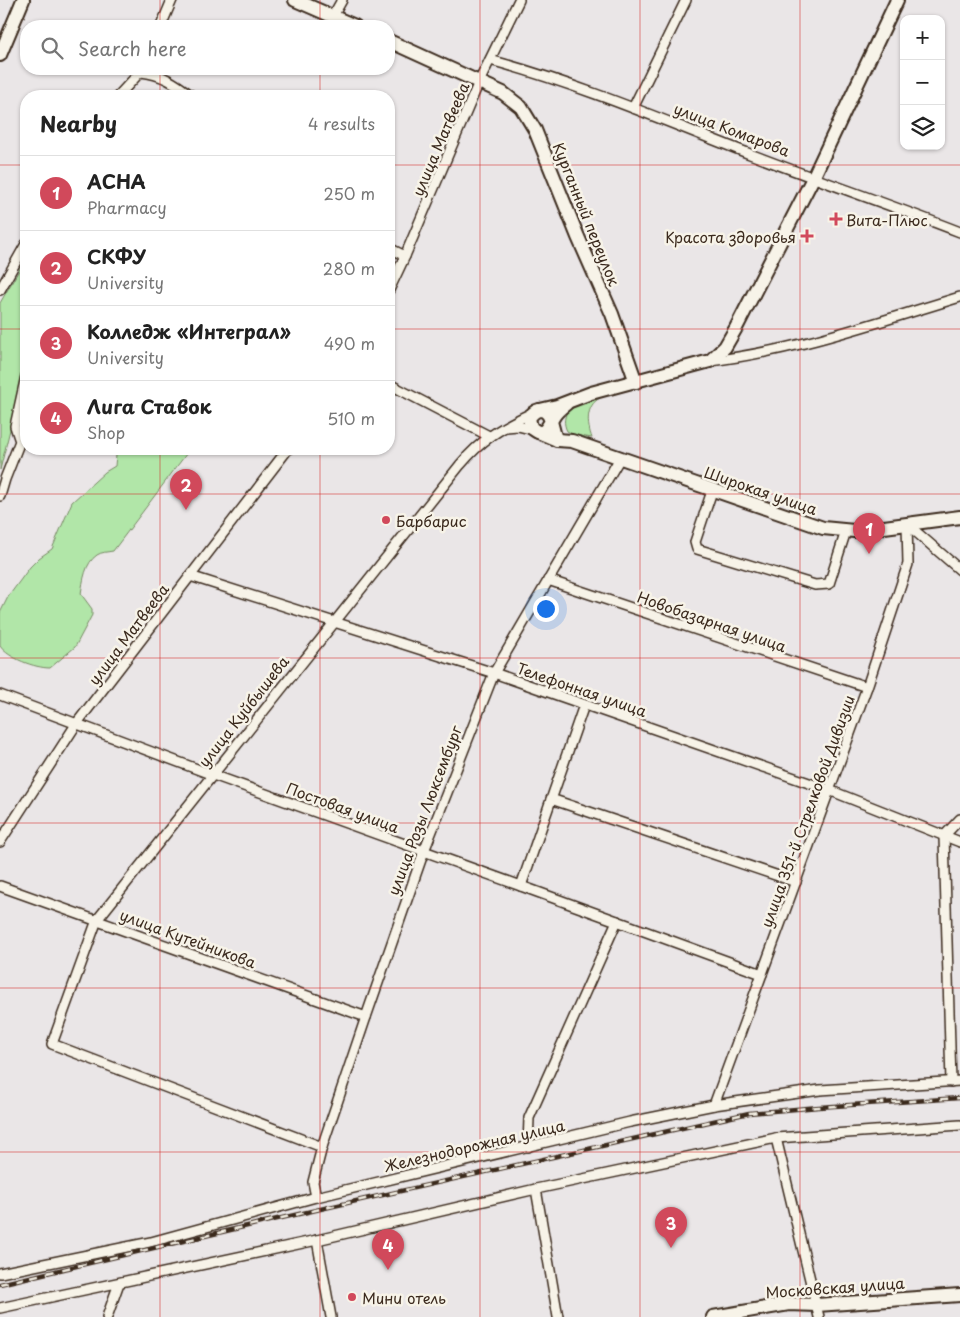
<!DOCTYPE html>
<html lang="en">
<head>
<meta charset="utf-8">
<style>
  :root { --surface:#fff; --page:#f6f6f6; --text:#222; --muted:#767676; --line:#e0e0e0; --accent:#d1495b }
  body { margin:0; font-family:"Playpen Sans",sans-serif; background:var(--page); color:var(--text) }
  .controls { position:absolute; right:15px; top:15px; display:grid; overflow:hidden; border-radius:10px; box-shadow:0 1px 4px #0004 }
  .controls button { width:45px; height:45px; display:grid; place-items:center; padding:0; border:0; border-bottom:1px solid var(--line); background:var(--surface); color:var(--text); font:25px sans-serif }
  .you { position:absolute; left:545px; top:608px; width:18px; height:18px; margin:-12px; border:4px solid #fff; border-radius:50%; background:#1a73e8; box-shadow:0 0 0 8px #1a73e833 }
  .badge { display:grid; place-items:center; width:32px; height:32px; border-radius:50%; background:var(--accent); color:#fff; font-size:16px; font-weight:700 }
  .pin { position:absolute; translate:-50% -41px; filter:drop-shadow(0 1px 2px #0008) }
  .pin::after { content:''; position:absolute; top:26px; width:18px; height:15px; background:inherit; clip-path:polygon(0 0,100% 0,50% 100%) }
  .list { margin:0; padding:0; list-style:none }
  h2 { display:flex; justify-content:space-between; align-items:center; height:65px; margin:0; padding:0 20px; font-size:21px }
  h2 small { font-size:16px; font-weight:400; color:var(--muted) }
  .list li { display:grid; grid-template-columns:32px 1fr auto; gap:15px; align-items:center; box-sizing:border-box; height:75px; padding:0 20px; border-top:1px solid var(--line) }
  .list b { display:block; font-size:19px; white-space:nowrap }
  .list p { margin:0; font-size:16px; white-space:nowrap; color:var(--muted) }
  .list em { font-size:16px; font-style:normal; color:var(--muted) }
  .icon { flex:none; width:28px; height:28px; fill:none; stroke:currentColor; stroke-width:2; stroke-linecap:round; stroke-linejoin:round }
  .map { position:relative; flex:none; width:960px; height:1317px; overflow:hidden }
  .search { position:absolute; background:var(--surface); box-shadow:0 1px 4px #0004; left:20px; top:20px; width:375px; height:55px; display:flex; align-items:center; gap:12px; box-sizing:border-box; padding:0 18px; border-radius:20px; color:var(--muted); font-size:19px }
  .panel { position:absolute; background:var(--surface); box-shadow:0 1px 4px #0004; left:20px; top:90px; width:375px; height:365px; border-radius:20px }
  .map>svg:first-child { display:block }
  .green { fill:#b1e6a8; stroke:#768863 }
  .lines { fill:none; stroke-linecap:round; stroke-linejoin:round }
  .street-casing { stroke:#3b2a1e; stroke-width:12 }
  .secondary-casing { stroke:#3b2a1e; stroke-width:16 }
  .street { stroke:#f7f3e8; stroke-width:9 }
  .secondary { stroke:#f7f3e8; stroke-width:12 }
  .rail-casing { stroke:#3b2a1e; stroke-width:4.5 }
  .rail { stroke:#f7f3e8; stroke-width:2.5; stroke-dasharray:8; stroke-linecap:butt }
  .grid { fill:none; stroke:#d62828; stroke-width:1; stroke-opacity:0.55 }
  .poi-dot { fill:#d1495b; stroke:#f7f3e8; stroke-width:2 }
  .labels { text-anchor:middle; dominant-baseline:central; stroke-width:5; stroke-linejoin:round; paint-order:stroke }
  .street-label { font-size:15px; fill:#3b2a1e; stroke:#f7f3e8 }
  .poi-label { font-size:15px; fill:#3b2a1e; stroke:#f7f3e8; text-anchor:start }
</style>
</head>
<body>
<div class="map">
<svg width="960" height="1317" viewBox="0 0 960 1317">
  <rect width="100%" height="100%" fill="#eae6e7"/>
  <filter id="ink" filterUnits="userSpaceOnUse"><feTurbulence type="fractalNoise" baseFrequency=".02" numOctaves="2"/><feDisplacementMap in="SourceGraphic" scale="10" xChannelSelector="R" yChannelSelector="G"/><feConvolveMatrix kernelMatrix="1 2 1 2 8 2 1 2 1" color-interpolation-filters="sRGB"/></filter>
  <g filter="url(#ink)">
    <g class="green">
      <path d="M 26,258 L 26,365 L 0,470 L 0,303 Z"/>
      <path d="M 598,394 L 600,398 C 585,406 587,425 592,438 L 574,435 L 567,431 C 563,423 564,416 569,409 Z"/>
      <path d="M 111,449 L 190,449 L 113,551 C 108,552 101,552 97,555 C 85,563 83,581 81,594 L 92,609 L 92,615 L 75,647 L 50,668 C 35,668 8,658 0,646 L 0,613 L 8,597 L 30,567 L 39,558 L 52,549 L 72,502 L 105,472 L 115,466 L 116,455 Z"/>
    </g>
    <g class="lines">
      <g class="street-casing">
        <g id="street">
          <path d="M 333,16 L 342,0"/>
          <path d="M 161,26 L 172,0"/>
          <path d="M 490,60 C 579,84 665,121 750,154 C 820,181 891,205 960,232"/>
          <path d="M 141,72 C 162,74 175,83 192,96"/>
          <path d="M 118,96 L 143,69"/>
          <path d="M 633,108 L 686,0"/>
          <path d="M 389,248 L 405,256"/>
          <path d="M 0,290 L 26,244"/>
          <path d="M 389,290 L 405,256 L 479,82 L 519,0"/>
          <path d="M 710,361 C 795,351 878,322 960,297"/>
          <path d="M 389,384 L 489,436"/>
          <path d="M 506,427 L 518,426 L 534,430"/>
          <path d="M 712,491 L 695,542 L 697,549 L 815,585 L 829,584 L 846,531"/>
          <path d="M 0,496 L 5,479 L 20,441 L 15,426 L 26,376"/>
          <path d="M 907,524 L 960,570"/>
          <path d="M 190,576 L 494,673 L 829,790 L 960,842"/>
          <path d="M 548,580 L 867,687"/>
          <path d="M 0,695 L 213,775 L 521,886 L 762,974"/>
          <path d="M 551,799 L 796,882"/>
          <path d="M 0,842 L 77,723 L 288,449"/>
          <path d="M 0,886 L 366,1017"/>
          <path d="M 521,886 L 584,705"/>
          <path d="M 951,1082 L 944,836 L 960,819"/>
          <path d="M 714,1105 L 867,687 L 908,564 L 907,524"/>
          <path d="M 776,1138 L 819,1317"/>
          <path d="M 322,1147 L 52,1044 L 97,920 L 460,465 C 482,439 502,427 532,413"/>
          <path d="M 528,1147 L 529,1118 L 617,921"/>
          <path d="M 536,1189 L 558,1317"/>
          <path d="M 316,1197 L 313,1182 L 322,1147 L 366,1017 L 424,851 L 494,673 L 620,458"/>
          <path d="M 317,1240 L 331,1317"/>
          <path d="M 0,1273 L 151,1242 L 316,1197 L 630,1122 L 714,1105 L 820,1090 L 960,1081"/>
          <path d="M 0,1308 L 317,1240 L 536,1189 L 776,1138 L 960,1125"/>
          <path d="M 107,1317 L 119,1283"/>
        </g>
      </g>
      <g class="secondary-casing">
        <g id="secondary">
          <path d="M 295,0 L 355,26"/>
          <path d="M 389,41 L 503,93 L 521,107 L 535,130 L 578,237 L 612,314 L 636,382"/>
          <path d="M 0,55 L 23,0"/>
          <path d="M 540,410 L 557,406 L 591,393 L 710,361 L 725,347 L 736,328 L 813,178 L 897,0"/>
          <path d="M 538,432 L 557,440 L 572,441 L 823,528 L 854,531 L 960,517"/>
          <path d="M 557,440 C 551,431 553,409 539,410 C 534,411 532,414 529,418 L 531,427 C 544,440 548,425 554,416 C 557,411 561,408 566,404"/>
          <path d="M 713,1317 L 789,1304 L 817,1305 L 960,1295"/>
        </g>
      </g>
      <use href="#street" class="street"/>
      <use href="#secondary" class="secondary"/>
      <g class="rail-casing">
        <path id="rail" d="M 0,1284 L 316,1210 L 749,1113 L 819,1107 L 960,1098"/>
      </g>
      <use href="#rail" class="rail"/>
    </g>
  </g>
  <path class="grid" d="M 160,0 L 160,26M 320,0 L 320,26M 480,0 L 480,1317M 640,0 L 640,1317M 800,0 L 800,1317M 160,69 L 160,96M 320,69 L 320,96M 0,165 L 26,165M 389,165 L 960,165M 0,329 L 26,329M 389,329 L 960,329M 160,449 L 160,1317M 320,449 L 320,1317M 0,494 L 960,494M 0,658 L 960,658M 0,823 L 960,823M 0,988 L 960,988M 0,1152 L 960,1152"/>
  <g class="poi-dot">
    <path d="M833.5 211.5h5v5h5v5h-5v5h-5v-5h-5v-5h5z"/>
    <path d="M804.5 228.5h5v5h5v5h-5v5h-5v-5h-5v-5h5z"/>
    <circle cx="386" cy="520" r="5"/>
    <circle cx="352" cy="1297" r="5"/>
  </g>
  <g class="labels">
    <g class="street-label">
      <text transform="translate(732 129) rotate(21)">улица Комарова</text>
      <text transform="translate(440 139) rotate(-67)">улица Матвеева</text>
      <text transform="translate(587 214) rotate(68)">Курганный переулок</text>
      <text transform="translate(761 490) rotate(19)">Широкая улица</text>
      <text transform="translate(712 621) rotate(19)">Новобазарная улица</text>
      <text transform="translate(128 634) rotate(-53)">улица Матвеева</text>
      <text transform="translate(582 689) rotate(19)">Телефонная улица</text>
      <text transform="translate(243 711) rotate(-52)">улица Куйбышева</text>
      <text transform="translate(343 807) rotate(20)">Постовая улица</text>
      <text transform="translate(424 810) rotate(-69)">улица Розы Люксембург</text>
      <text transform="translate(807 811) rotate(-70)">улица 351-й Стрелковой Дивизии</text>
      <text transform="translate(188 938) rotate(20)">улица Кутейникова</text>
      <text transform="translate(474 1145) rotate(-13)">Железнодорожная улица</text>
      <text transform="translate(835 1287) rotate(-4)">Московская улица</text>
    </g>
    <g class="poi-label">
      <text x="846" y="219">Вита-Плюс</text>
      <text x="796" y="236" text-anchor="end">Красота здоровья</text>
      <text x="396" y="520">Барбарис</text>
      <text x="362" y="1297">Мини отель</text>
    </g>
  </g>
</svg>
<div class="controls">
<button>+</button>
<button>−</button>
<button><svg class="icon" aria-label="layers" viewBox="0 0 24 24"><path d="M12 4l9 5-9 5-9-5zM3 14l9 5 9-5"/></svg></button>
</div>
<div class="you"></div>
<div class="pin badge" style="left:869px;top:554px">1</div>
<div class="pin badge" style="left:186px;top:510px">2</div>
<div class="pin badge" style="left:671px;top:1248px">3</div>
<div class="pin badge" style="left:388px;top:1270px">4</div>
<div class="search"><svg class="icon" aria-label="search" viewBox="0 0 24 24"><circle cx="10" cy="10" r="6"/><path d="M15 15l6 6"/></svg>Search here</div>
<section class="panel">
<h2>Nearby<small>4 results</small></h2>
<ul class="list">
<li><span class="badge">1</span><div><b>АСНА</b><p>Pharmacy</p></div><em>250 m</em></li>
<li><span class="badge">2</span><div><b>СКФУ</b><p>University</p></div><em>280 m</em></li>
<li><span class="badge">3</span><div><b>Колледж «Интеграл»</b><p>University</p></div><em>490 m</em></li>
<li><span class="badge">4</span><div><b>Лига Ставок</b><p>Shop</p></div><em>510 m</em></li>
</ul>
</section>
</div>
</body>
</html>
